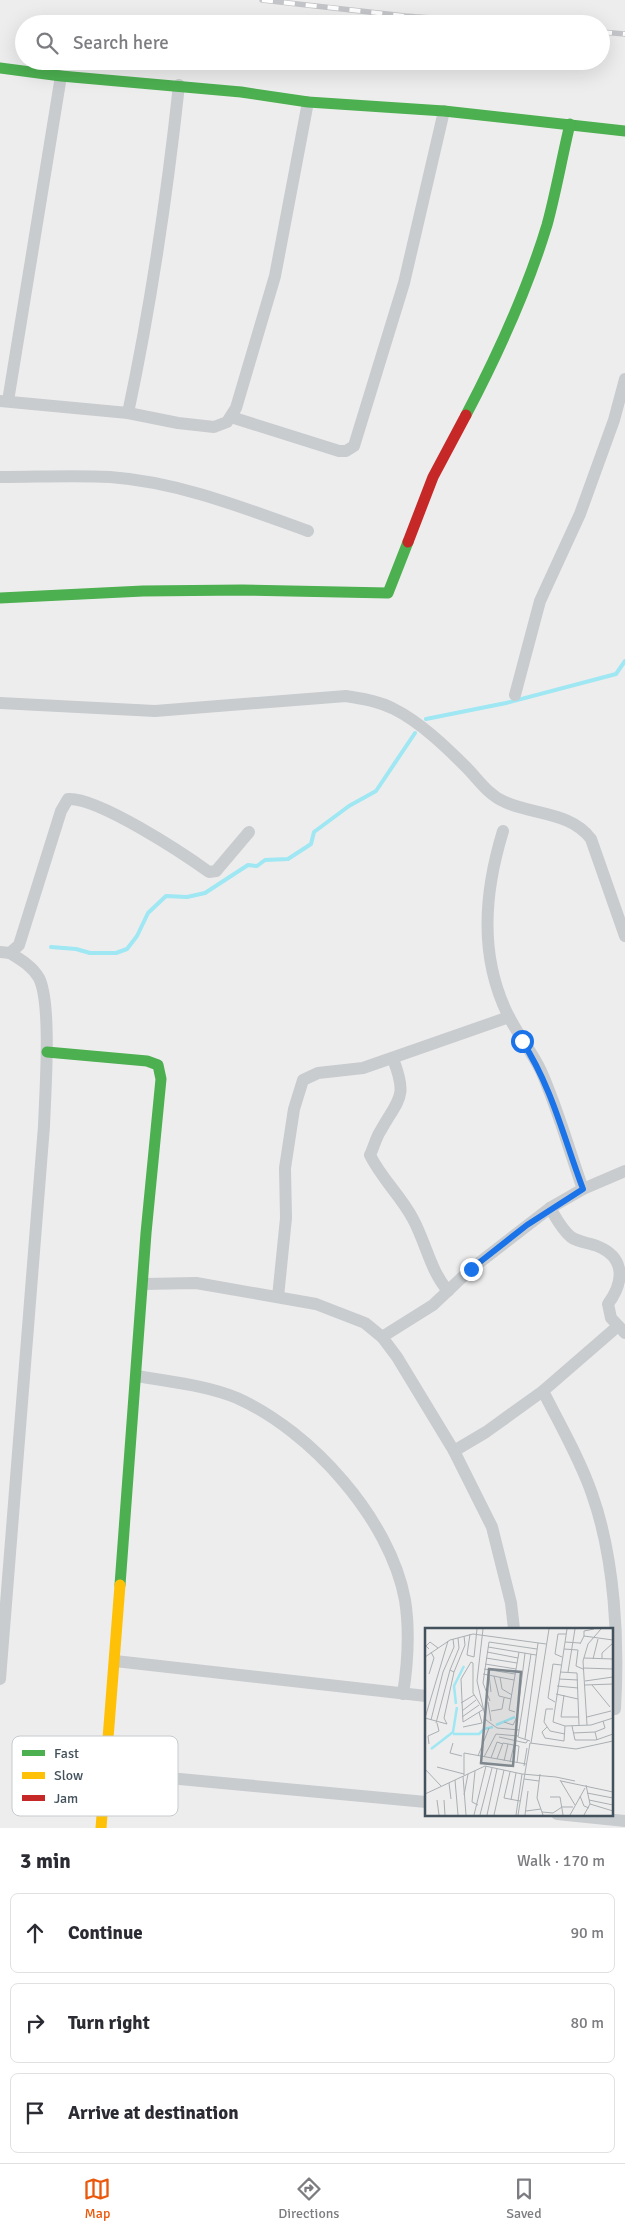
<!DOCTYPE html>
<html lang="en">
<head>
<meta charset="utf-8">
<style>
  :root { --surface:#fff; --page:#f2f2f3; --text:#2b2b33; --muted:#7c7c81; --line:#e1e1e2; --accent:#ea580c }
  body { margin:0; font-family:Signika,sans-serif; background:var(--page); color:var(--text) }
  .stop { position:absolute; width:15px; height:15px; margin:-11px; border:4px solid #1a73e8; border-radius:50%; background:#fff }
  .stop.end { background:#1a73e8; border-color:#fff; box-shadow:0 1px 5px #0008 }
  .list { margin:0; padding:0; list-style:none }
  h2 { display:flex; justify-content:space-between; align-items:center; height:65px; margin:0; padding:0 20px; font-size:21px }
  h2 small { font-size:16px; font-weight:400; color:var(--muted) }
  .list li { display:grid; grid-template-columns:32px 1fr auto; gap:15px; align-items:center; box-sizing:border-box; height:80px; margin:0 10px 10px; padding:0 10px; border:1px solid var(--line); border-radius:8px }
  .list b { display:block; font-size:19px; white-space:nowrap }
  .list em { font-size:16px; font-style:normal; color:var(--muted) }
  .icon { flex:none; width:28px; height:28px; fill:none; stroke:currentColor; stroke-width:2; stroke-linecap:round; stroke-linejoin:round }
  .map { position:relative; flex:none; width:625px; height:1828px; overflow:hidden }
  .search { position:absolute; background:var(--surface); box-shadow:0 5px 20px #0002; left:15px; right:15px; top:15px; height:55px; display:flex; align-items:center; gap:12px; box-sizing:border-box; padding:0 18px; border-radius:28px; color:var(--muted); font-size:19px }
  .sheet { height:335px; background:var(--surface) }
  nav { display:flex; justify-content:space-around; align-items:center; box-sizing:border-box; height:70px; border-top:1px solid var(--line); background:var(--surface); font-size:14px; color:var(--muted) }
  nav a { display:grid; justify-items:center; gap:2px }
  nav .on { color:var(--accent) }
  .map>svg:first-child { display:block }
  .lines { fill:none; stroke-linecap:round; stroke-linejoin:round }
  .stream { stroke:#9ee7f3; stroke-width:4 }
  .street { stroke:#c8cccf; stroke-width:12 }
  .fast { stroke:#4caf50; stroke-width:11 }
  .slow { stroke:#ffc107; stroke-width:11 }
  .jam { stroke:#c62828; stroke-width:11 }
  .rail-casing { stroke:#c3c5c8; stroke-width:5.5 }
  .rail { stroke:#fff; stroke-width:4; stroke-dasharray:11; stroke-linecap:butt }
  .route { stroke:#1a73e8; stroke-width:6 }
  .inset-river { fill:none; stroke:#9ee7f3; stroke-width:2.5 }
  .inset-road { fill:none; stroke:#a9afb3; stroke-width:1 }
  .view { fill:#7e888e; fill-opacity:0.15; stroke:#7e888e; stroke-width:2.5 }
  .inset-edge { fill:none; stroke:#42515b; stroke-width:2.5 }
  .key { fill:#fff; stroke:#c6cbce; stroke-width:1 }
  .key-label { font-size:14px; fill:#42515b }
</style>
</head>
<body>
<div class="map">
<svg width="625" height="1828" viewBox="0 0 625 1828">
  <rect width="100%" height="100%" fill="#eeeded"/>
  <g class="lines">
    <g class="stream">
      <path d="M 426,719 L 506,703 L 616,674 L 625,661"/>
      <path d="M 51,947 L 76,949 L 90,953 L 116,953 L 127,949 L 137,936 L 148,913 L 166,896 L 187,897 L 205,893 L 248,865 L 257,866 L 265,860 L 288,859 L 311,844 L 314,832 L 349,806 L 376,791 L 415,733"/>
    </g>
    <g class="street">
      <path d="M 0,401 L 128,413 L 178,423 L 214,427 L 227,422 L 236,408 L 275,276 L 308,102"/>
      <path d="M 8,401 L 61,76"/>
      <path d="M 128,413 C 151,305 167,196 179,85"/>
      <path d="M 231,417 L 339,451 L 346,451 L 354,446 L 404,283 L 444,111"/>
      <path d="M 0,477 C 37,477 74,475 110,477 C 179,482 244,508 308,531"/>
      <path d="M 515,695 L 540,601 L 580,514 L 614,420 L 625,379"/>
      <path d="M 0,703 L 155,711 L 346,696 C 363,699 379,701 394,709 C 420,722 445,746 466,767 C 478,779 488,795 505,802 C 534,815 571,812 591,839 L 625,936"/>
      <path d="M 503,831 C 484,893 479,956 508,1015 C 518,1035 532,1052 541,1071 C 558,1109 569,1150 583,1189"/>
      <path d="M 0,952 L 10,953 L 19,945 L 61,811 L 68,799 C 98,797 184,854 209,872 L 216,871 L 249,832"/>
      <path d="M 393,1059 C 408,1097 399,1098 381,1130 C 376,1137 374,1147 370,1155 C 381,1178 401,1196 413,1219 C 426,1243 430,1270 448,1291"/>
      <path d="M 550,1208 C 556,1218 562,1230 571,1237 C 578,1242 589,1243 597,1246 C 625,1257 625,1281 608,1304 L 611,1318 L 625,1333"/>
      <path d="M 144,1284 L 196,1283 L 316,1304 L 365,1323 L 382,1337 L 397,1357 L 454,1451 L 492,1527 L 511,1603 L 514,1629"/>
      <path d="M 278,1297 L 286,1218 L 285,1168 L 294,1109 L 303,1080 L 318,1073 L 363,1068 L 509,1017"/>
      <path d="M 382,1337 L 433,1305 L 471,1269 L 550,1208 L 583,1189 L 625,1171"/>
      <path d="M 137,1376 C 170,1382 206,1385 237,1398 C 311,1431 390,1519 405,1600 C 410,1632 408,1662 403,1694"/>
      <path d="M 543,1391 C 560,1425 580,1459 592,1494 C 615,1559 619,1641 615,1709"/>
      <path d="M 454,1451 L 486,1432 L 543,1391 L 618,1326"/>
      <path d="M 115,1661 L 426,1696"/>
      <path d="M 0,1679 L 44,1126 C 45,1094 52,1004 39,978 C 32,966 21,960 10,953"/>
      <path d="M 105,1772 L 426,1802"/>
      <path d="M 557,1814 L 625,1821"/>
    </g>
    <g class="fast">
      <path d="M 0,68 L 61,76 L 241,92 L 308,102 L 444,111 L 625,131"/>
      <path d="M 466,415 C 498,354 527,291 547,225 C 556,192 562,157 570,124"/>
      <path d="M 0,598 L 143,591 L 242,590 L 388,593 L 408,542"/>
      <path d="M 47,1052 L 147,1061 L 158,1065 L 161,1079 L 146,1233 L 120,1585"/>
    </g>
    <path class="slow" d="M 101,1828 L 120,1585"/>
    <path class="jam" d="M 408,542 L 433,477 L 466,415"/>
    <g class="rail-casing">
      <g id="rail">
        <path d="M 262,0 L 405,16 L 513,24"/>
        <path d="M 601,32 L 625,34"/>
      </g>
    </g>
    <use href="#rail" class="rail"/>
  </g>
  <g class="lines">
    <path class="route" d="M 471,1269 L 527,1225 L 583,1189 C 564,1139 552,1087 522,1041"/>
  </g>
  <g transform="translate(425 1628)">
    <rect width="188" height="188" fill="#eeeded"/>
    <path class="inset-river" d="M 31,76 L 29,58 L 39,38M 71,97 L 90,89M 28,106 L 54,106 L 59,101 L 68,99M 6,121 L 28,104 L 32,79"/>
    <path class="inset-road" d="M 58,1 L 52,53 L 61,92 L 72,100 L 94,102M 142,1 L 128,94 L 140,98 L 166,97 L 188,90M 45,6 L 42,27 L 49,29 L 52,1M 159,8 L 159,3 L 169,1M 33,10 L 34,20 L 25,42 L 29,44 L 40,17 L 39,8M 23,13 L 0,90 L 22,96 L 19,90 L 29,44M 140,14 L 155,15M 155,16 L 159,8 L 188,12M 63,19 L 111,27M 4,21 L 1,18 L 5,14 L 13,20M 139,21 L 153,22 L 151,38 L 158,41M 62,24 L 93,30M 0,29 L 25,12 L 48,6 L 121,16M 137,29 L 130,26 L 133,6 L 141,6M 61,30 L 92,35M 159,30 L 188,31M 168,31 L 173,11M 177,31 L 177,25 L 188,15M 60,36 L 91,41M 158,40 L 188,41M 59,41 L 90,46M 135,44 L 152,45 L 154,97M 143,44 L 150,1M 4,46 L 9,30 L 6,24M 58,46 L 89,52M 64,47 L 66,64M 69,48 L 74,68 L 86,71M 75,49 L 77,61 L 87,67M 134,51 L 153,52M 160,53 L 188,49M 160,57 L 188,56M 167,57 L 185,79M 132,58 L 153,60M 131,66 L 153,71M 139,67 L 136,89 L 154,89M 65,73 L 58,55 L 64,14 L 112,21M 63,74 L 66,93M 130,74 L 123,70 L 128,36 L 136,37M 36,75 L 49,67M 58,81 L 48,65 L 48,35 L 46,34 L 36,51 L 38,94 L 59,81M 128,81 L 121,81 L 119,94 L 125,103 L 140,106M 37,83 L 51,72M 66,83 L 77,81 L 79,70M 90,84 L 84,82 L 94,24M 37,89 L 54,77M 92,89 L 100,25M 162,89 L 186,83M 6,92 L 18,44 L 29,19 L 28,11M 79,94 L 88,97 L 92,89M 11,95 L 25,42M 162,97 L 158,33 L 163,16 L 176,1M 147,98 L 150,112 L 171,112 L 188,106M 38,99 L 57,95 L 54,84M 122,99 L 117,104 L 120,110 L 139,113 L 140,98M 148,105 L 170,104M 74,109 L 101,115 L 103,112M 100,111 L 113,15M 172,112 L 170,104 L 180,100 L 178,93M 105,113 L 93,109 L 106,26M 28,115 L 25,125 L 37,128M 106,115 L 124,1M 4,116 L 3,108 L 14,103 L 12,95M 53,128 L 64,100M 59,129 L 71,106 L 93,108M 66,130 L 72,114 L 78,116M 72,131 L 78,115 L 94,118 L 92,135M 79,133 L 83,116M 85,134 L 89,117M 99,138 L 102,120M 12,139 L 39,146M 0,141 L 16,158M 50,143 L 47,174 L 53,177M 85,144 L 79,170 L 95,173M 115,146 L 112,170 L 118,187M 39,147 L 39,125 L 101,136M 38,148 L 41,187M 131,149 L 150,153M 99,151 L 114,153M 30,152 L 33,187M 135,152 L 150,177M 136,153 L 188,164M 24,155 L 26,171M 162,165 L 188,170M 0,166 L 60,138 L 97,146 L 131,149M 39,167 L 43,146M 155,168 L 159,178 L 164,180M 125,169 L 135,169 L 138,187M 12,172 L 14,187M 19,172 L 20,187M 86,172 L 91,145M 164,172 L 188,177M 165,176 L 188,183M 101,183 L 116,181M 117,184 L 128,185 L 137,179 L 148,179M 49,187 L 61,138M 55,187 L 67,140M 62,187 L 72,141M 69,187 L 79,142M 91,187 L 97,146M 93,187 L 105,115 L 151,121 L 188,113M 100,187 L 103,163M 145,187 L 160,160M 159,187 L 165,176 L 161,157"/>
    <path class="view" d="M 64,41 L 96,44 L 88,138 L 56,135 Z"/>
    <rect width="188" height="188" class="inset-edge"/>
  </g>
  <rect x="12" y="1736" width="166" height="80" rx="8" class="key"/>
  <rect x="22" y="1750" width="23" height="6" fill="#4caf50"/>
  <rect x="22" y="1772" width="23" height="7" fill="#ffc107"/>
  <rect x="22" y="1795" width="23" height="6" fill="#c62828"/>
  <g class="key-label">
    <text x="54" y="1758">Fast</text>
    <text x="54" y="1780">Slow</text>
    <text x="54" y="1803">Jam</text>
  </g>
</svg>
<div class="stop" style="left:522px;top:1041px"></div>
<div class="stop end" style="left:471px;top:1269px"></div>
<div class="search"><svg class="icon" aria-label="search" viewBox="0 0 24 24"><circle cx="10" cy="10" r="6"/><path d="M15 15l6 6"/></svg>Search here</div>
</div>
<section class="sheet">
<h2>3 min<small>Walk · 170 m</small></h2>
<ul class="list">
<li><svg class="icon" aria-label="ahead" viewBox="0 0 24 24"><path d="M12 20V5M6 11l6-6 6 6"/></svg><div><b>Continue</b></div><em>90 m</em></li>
<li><svg class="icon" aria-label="right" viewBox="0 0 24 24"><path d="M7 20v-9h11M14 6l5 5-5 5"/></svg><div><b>Turn right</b></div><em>80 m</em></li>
<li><svg class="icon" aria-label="arrive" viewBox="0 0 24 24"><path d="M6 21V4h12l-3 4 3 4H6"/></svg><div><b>Arrive at destination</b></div></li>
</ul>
</section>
<nav>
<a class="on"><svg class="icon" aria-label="map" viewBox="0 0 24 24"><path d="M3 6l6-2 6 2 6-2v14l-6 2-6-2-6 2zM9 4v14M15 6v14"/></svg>Map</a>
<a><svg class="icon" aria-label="directions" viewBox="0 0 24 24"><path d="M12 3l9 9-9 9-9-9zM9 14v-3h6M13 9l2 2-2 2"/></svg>Directions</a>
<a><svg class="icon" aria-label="saved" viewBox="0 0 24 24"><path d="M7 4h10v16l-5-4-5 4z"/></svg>Saved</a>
</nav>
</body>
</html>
